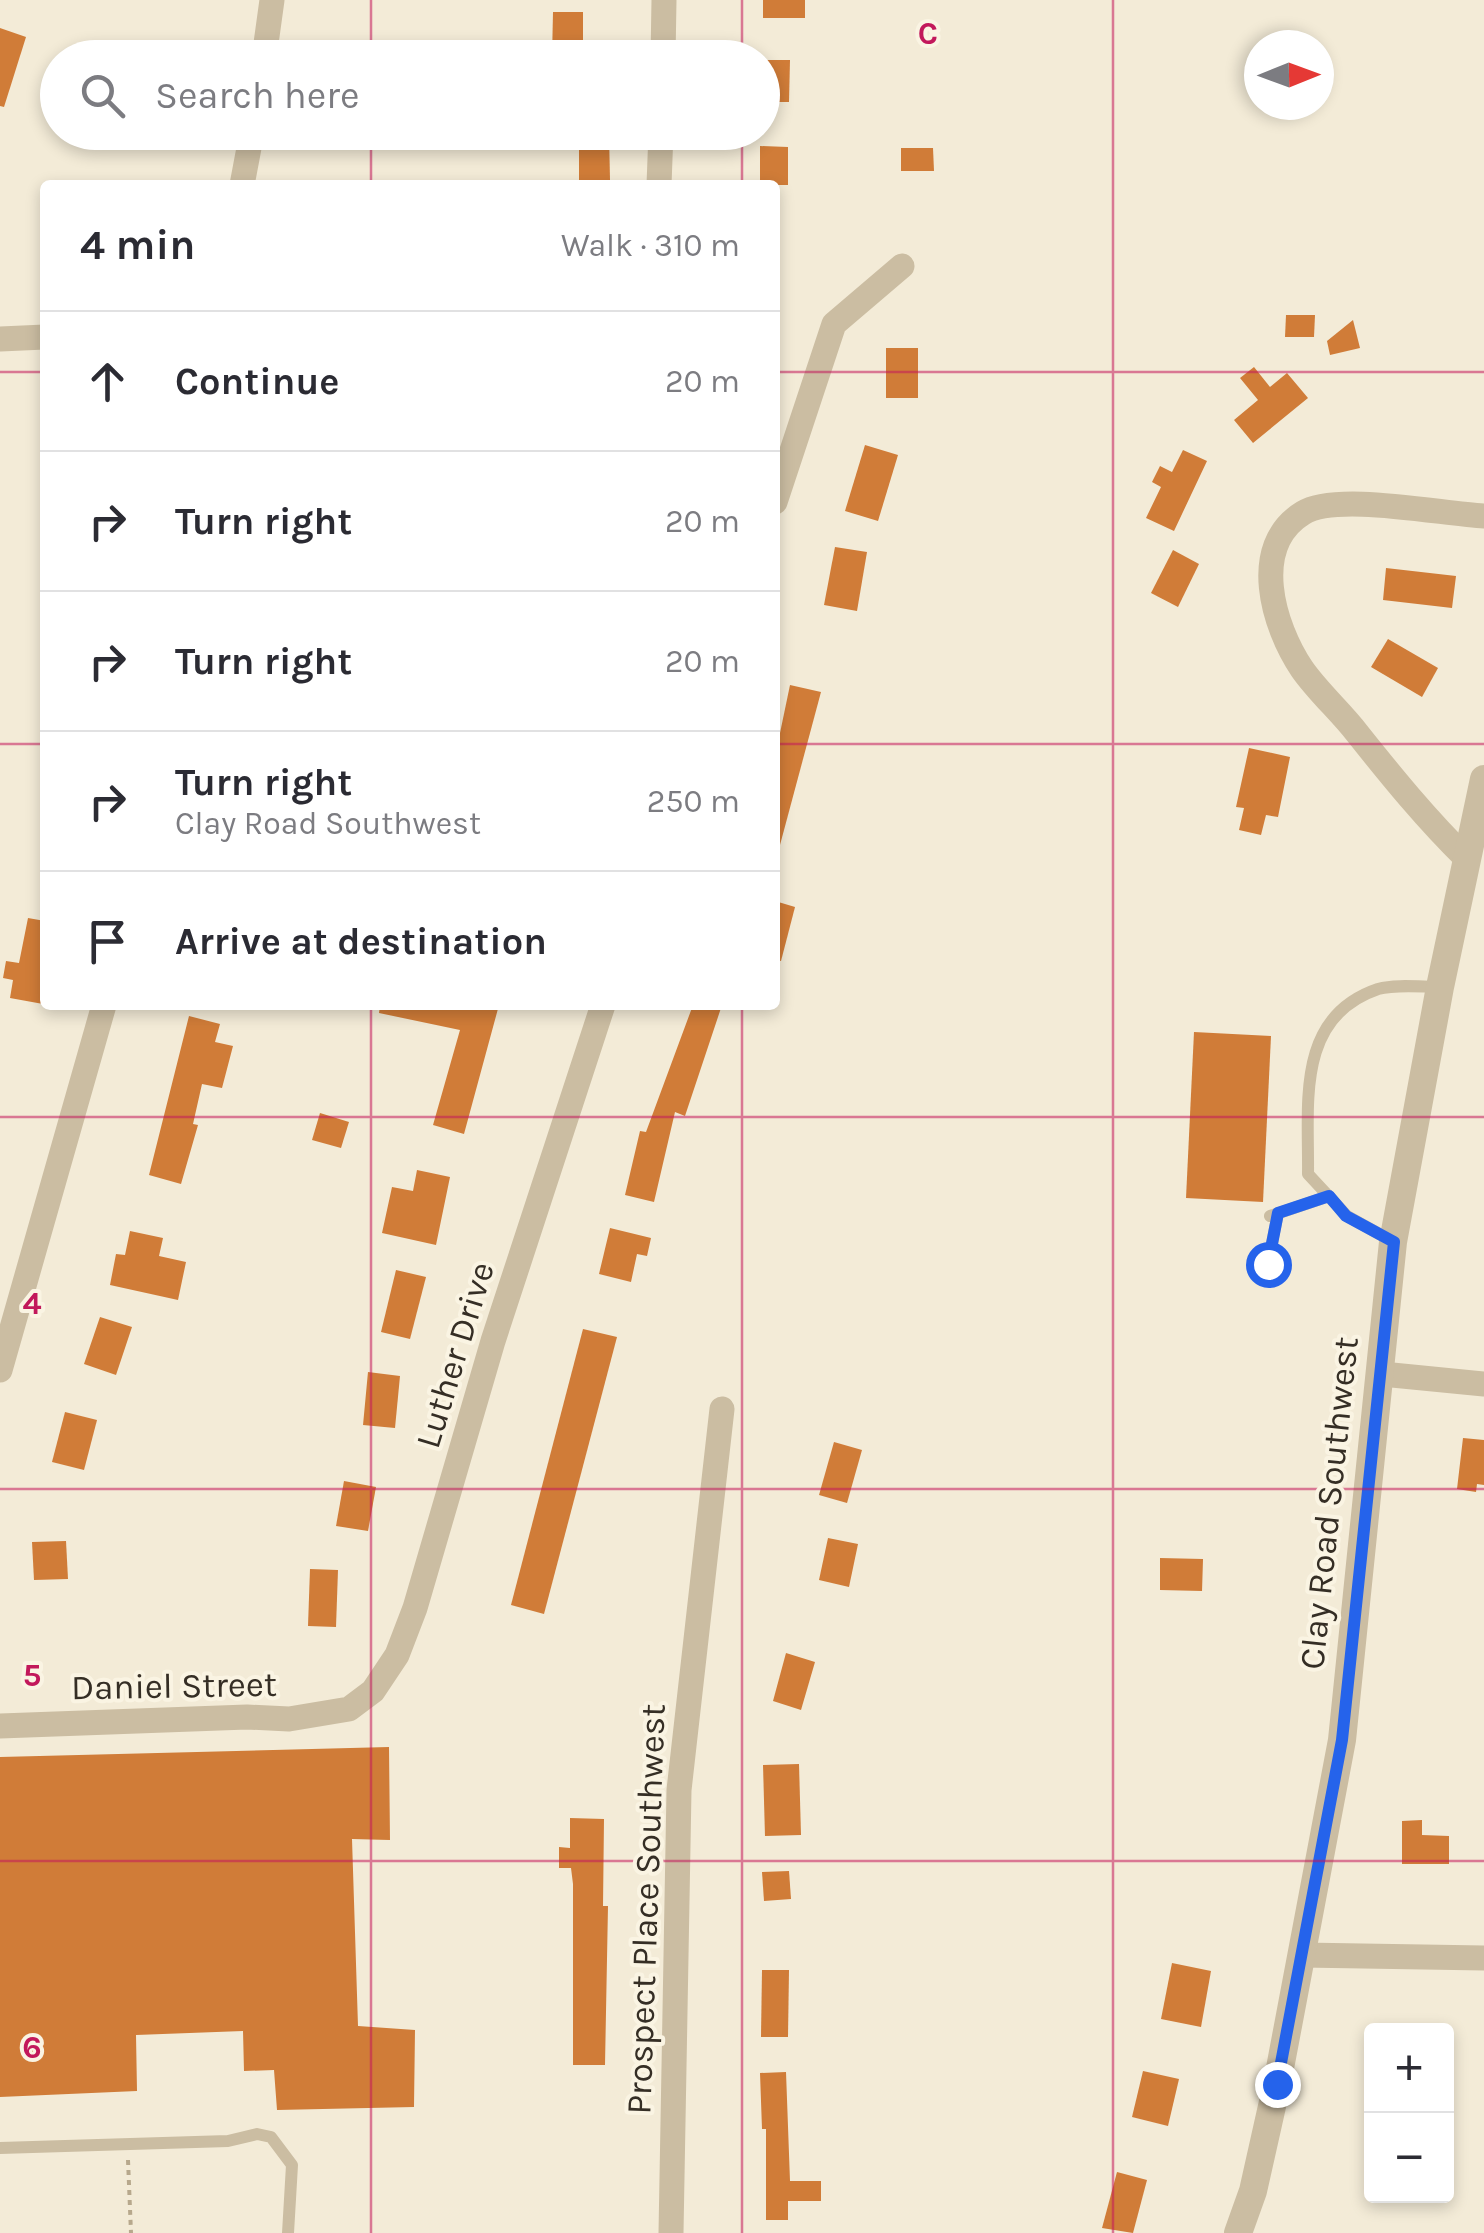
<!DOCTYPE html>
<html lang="en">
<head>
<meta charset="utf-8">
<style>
  :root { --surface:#fff; --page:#f2f2f3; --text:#2b2b33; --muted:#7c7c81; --line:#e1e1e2 }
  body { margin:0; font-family:Karla,sans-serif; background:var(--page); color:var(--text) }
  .controls { position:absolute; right:30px; bottom:30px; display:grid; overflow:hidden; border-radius:10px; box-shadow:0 5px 15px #0003 }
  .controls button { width:90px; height:90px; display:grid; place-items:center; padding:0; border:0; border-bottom:2px solid var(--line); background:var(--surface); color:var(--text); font:50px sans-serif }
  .compass { position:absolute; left:1244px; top:30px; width:90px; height:90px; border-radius:50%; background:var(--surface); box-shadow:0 5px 15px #0003; rotate:89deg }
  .stop { position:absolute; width:30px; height:30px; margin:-22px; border:8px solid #2563eb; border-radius:50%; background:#fff }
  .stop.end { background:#2563eb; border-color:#fff; box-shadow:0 2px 10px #0008 }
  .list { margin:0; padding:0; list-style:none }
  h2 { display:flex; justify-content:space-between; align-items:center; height:130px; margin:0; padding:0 40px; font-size:42px }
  h2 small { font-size:32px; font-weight:400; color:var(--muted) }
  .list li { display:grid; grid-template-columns:65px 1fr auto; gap:30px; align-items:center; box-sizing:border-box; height:140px; padding:0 40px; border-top:2px solid var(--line) }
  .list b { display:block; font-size:38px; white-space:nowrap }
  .list p { margin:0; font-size:32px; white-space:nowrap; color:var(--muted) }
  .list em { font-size:32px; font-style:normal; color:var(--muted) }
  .icon { flex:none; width:55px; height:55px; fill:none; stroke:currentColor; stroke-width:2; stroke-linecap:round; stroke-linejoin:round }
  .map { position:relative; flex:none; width:1484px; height:2233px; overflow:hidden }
  .search { position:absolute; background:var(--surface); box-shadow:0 5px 15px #0003; left:40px; top:40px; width:740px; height:110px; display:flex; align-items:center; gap:25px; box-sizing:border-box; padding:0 35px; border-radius:55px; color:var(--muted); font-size:38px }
  .panel { position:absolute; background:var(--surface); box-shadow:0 5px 15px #0003; left:40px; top:180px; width:740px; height:830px; border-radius:10px }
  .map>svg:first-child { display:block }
  .building { fill:#d07c38 }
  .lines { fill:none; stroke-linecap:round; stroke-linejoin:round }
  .path { stroke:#b7a88c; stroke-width:4; stroke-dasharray:5 5; stroke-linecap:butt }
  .service { stroke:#cbbda2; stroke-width:12 }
  .minor { stroke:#cbbda2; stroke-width:25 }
  .tertiary { stroke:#cbbda2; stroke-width:28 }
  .route { stroke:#2563eb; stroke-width:12 }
  .grid { fill:none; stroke:#c2185b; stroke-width:2.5; stroke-opacity:0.55 }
  .labels { text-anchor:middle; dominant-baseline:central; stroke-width:8; stroke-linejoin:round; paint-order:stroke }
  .street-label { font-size:35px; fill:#352e25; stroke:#faf4e3 }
  .grid-label { font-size:32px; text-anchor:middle; font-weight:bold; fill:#c2185b; stroke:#faf4e3; stroke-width:8; stroke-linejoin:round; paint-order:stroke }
</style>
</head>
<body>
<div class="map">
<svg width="1484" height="2233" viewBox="0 0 1484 2233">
  <rect width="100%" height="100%" fill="#f3ebd7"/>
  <g class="building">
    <rect x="763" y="0" width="42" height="18"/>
    <path d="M 553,12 L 583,12 L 583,58 L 552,58 Z"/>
    <path d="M 0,28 L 26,37 L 4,107 L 0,106 Z"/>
    <path d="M 762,60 L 790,60 L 789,102 L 762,102 Z"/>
    <path d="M 579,132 L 609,132 L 610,180 L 579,180 Z"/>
    <path d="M 760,146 L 788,147 L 788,185 L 760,185 Z"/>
    <path d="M 901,148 L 933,148 L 934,171 L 901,171 Z"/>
    <path d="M 1286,315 L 1315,315 L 1314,337 L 1285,337 Z"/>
    <path d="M 1353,320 L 1360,348 L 1330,355 L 1327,341 Z"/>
    <rect x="886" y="348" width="32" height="50"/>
    <path d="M 1254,367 L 1270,387 L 1287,373 L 1308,398 L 1253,443 L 1234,420 L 1258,400 L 1240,378 Z"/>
    <path d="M 865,445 L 898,455 L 878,521 L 845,511 Z"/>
    <path d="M 1183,450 L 1207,461 L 1174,531 L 1146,518 L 1161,487 L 1152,482 L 1160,466 L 1172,472 Z"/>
    <path d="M 835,547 L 867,552 L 857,611 L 824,605 Z"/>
    <path d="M 1173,550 L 1199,564 L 1178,607 L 1151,593 Z"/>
    <path d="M 1386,568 L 1456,576 L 1452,608 L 1383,600 Z"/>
    <path d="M 1388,639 L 1438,668 L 1422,697 L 1371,667 Z"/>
    <path d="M 790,685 L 821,692 L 780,845 L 775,844 L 775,757 Z"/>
    <path d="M 1249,748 L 1290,757 L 1278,817 L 1266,815 L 1261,835 L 1239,830 L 1244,808 L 1236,807 Z"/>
    <path d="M 775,901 L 795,907 L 781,961 L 775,960 Z"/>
    <path d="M 28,918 L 45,921 L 43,1004 L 10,998 L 13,980 L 3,978 L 6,961 L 19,963 Z"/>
    <path d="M 380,1005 L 499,1005 L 464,1134 L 433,1125 L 460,1030 L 379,1013 Z"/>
    <path d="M 693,1005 L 722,1005 L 685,1116 L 675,1112 L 654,1202 L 625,1195 L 640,1131 L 646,1132 Z"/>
    <path d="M 189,1016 L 220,1024 L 215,1042 L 233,1046 L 222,1088 L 202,1084 L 193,1124 L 198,1125 L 181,1184 L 149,1175 Z"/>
    <path d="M 1194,1032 L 1271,1036 L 1263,1202 L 1186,1198 Z"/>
    <path d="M 320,1113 L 349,1122 L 341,1148 L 312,1140 Z"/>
    <path d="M 417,1170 L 450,1177 L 436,1245 L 382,1233 L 392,1187 L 413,1191 Z"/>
    <path d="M 610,1228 L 651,1238 L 647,1256 L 637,1254 L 631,1282 L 599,1274 Z"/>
    <path d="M 130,1231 L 163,1238 L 159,1256 L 186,1262 L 178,1300 L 110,1285 L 116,1254 L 125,1255 Z"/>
    <path d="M 396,1270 L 426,1277 L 410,1339 L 381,1332 Z"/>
    <path d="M 100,1317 L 132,1327 L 116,1375 L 84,1364 Z"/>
    <path d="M 583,1329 L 617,1337 L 544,1614 L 511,1605 Z"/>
    <path d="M 368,1372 L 400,1376 L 395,1428 L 363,1425 Z"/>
    <path d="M 65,1412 L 97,1420 L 84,1470 L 52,1462 Z"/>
    <path d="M 1463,1438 L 1484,1440 L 1484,1485 L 1477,1484 L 1476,1492 L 1457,1489 Z"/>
    <path d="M 834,1442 L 862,1450 L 847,1503 L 819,1495 Z"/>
    <path d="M 344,1481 L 376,1487 L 368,1531 L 336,1526 Z"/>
    <path d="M 828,1538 L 858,1544 L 849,1587 L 819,1580 Z"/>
    <path d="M 66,1541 L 68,1579 L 34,1580 L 32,1542 Z"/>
    <path d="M 1160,1558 L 1203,1559 L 1202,1591 L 1160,1590 Z"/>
    <path d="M 310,1569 L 338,1570 L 336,1627 L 308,1626 Z"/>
    <path d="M 786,1653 L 815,1662 L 801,1710 L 773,1701 Z"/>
    <path d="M 389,1747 L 390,1840 L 352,1839 L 358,2026 L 415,2030 L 414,2107 L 277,2110 L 274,2070 L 244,2071 L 243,2031 L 136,2035 L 137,2091 L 0,2097 L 0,1757 Z"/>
    <path d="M 799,1764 L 801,1835 L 765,1836 L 763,1765 Z"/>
    <path d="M 570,1818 L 604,1819 L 603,1906 L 608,1906 L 605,2065 L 573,2065 L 573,1884 L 571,1868 L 559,1868 L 559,1847 L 570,1848 Z"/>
    <path d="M 1422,1820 L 1422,1835 L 1449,1836 L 1449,1864 L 1402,1864 L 1402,1821 Z"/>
    <path d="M 789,1871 L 791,1899 L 764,1901 L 762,1872 Z"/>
    <path d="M 1172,1963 L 1211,1971 L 1201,2027 L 1161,2019 Z"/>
    <path d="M 762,1970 L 789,1970 L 788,2037 L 761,2037 Z"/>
    <path d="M 1143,2071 L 1179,2079 L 1168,2126 L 1132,2117 Z"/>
    <path d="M 786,2072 L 790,2181 L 821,2181 L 821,2201 L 788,2201 L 788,2220 L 766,2220 L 766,2129 L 762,2129 L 760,2073 Z"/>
    <path d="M 1117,2172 L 1147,2180 L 1133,2233 L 1102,2228 Z"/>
  </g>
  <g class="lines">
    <path class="path" d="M 128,2160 L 131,2233"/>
    <g class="service">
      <path d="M 1270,1216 L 1329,1196"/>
      <path d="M 1392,1241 L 1347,1216 L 1308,1174 C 1309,1104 1295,1017 1378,989 C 1396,984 1421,987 1440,987"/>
      <path d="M 1268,1263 L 1278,1213"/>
      <path d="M 0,2148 L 228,2141 L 257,2134 L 271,2137 L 292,2165 L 288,2233"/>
    </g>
    <g class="minor">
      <path d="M 264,58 L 272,0"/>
      <path d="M 663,58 L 664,0"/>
      <path d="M 242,185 L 252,132"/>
      <path d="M 659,185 L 661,132"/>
      <path d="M 0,339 L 45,337"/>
      <path d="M 775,502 L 834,324 L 902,266"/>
      <path d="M 1467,859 C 1427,820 1392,777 1357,733 C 1340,711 1318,692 1302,669 C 1273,626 1249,546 1303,513 C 1336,492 1442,514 1484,516"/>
      <path d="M 0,1370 L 104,1005"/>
      <path d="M 1382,1374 L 1484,1384"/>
      <path d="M 0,1726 L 247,1717 L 289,1719 L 349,1709 L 373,1691 L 397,1655 L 415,1608 L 493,1341 L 603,1005"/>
      <path d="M 1302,1955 L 1484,1958"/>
      <path d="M 671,2233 L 679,1790 L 722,1409"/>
    </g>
    <path class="tertiary" d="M 1238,2233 L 1253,2191 L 1277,2084 L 1342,1740 L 1393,1242 L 1440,987 L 1484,779"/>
  </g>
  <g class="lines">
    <path class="route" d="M 1268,1264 L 1278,1213 L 1329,1196 L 1346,1216 L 1394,1242 L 1342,1740 L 1277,2084"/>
  </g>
  <path class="grid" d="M 371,0 L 371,58M 742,0 L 742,58M 1113,0 L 1113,2233M 371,132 L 371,185M 742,132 L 742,185M 0,372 L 45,372M 775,372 L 1484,372M 0,744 L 45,744M 775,744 L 1484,744M 371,1005 L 371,2233M 742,1005 L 742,2233M 0,1117 L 1484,1117M 0,1489 L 1484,1489M 0,1861 L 1484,1861"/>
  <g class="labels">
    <g class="street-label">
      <text transform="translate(455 1355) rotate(-73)">Luther Drive</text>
      <text transform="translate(1329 1503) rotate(-84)">Clay Road Southwest</text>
      <text transform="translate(174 1686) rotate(-1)">Daniel Street</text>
      <text transform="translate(646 1909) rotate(-88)">Prospect Place Southwest</text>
    </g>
  </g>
  <g class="grid-label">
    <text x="928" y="44">C</text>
    <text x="32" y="1314">4</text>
    <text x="32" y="1686">5</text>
    <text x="32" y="2058">6</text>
  </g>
</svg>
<div class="controls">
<button>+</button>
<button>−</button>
</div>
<svg class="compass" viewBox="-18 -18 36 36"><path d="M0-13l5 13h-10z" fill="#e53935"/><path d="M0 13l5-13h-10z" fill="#7c7c81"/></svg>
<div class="stop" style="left:1268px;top:1264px"></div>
<div class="stop end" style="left:1277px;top:2084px"></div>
<div class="search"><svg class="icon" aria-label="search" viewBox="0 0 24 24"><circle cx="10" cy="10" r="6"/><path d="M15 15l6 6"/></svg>Search here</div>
<section class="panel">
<h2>4 min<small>Walk · 310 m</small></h2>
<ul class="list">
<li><svg class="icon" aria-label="ahead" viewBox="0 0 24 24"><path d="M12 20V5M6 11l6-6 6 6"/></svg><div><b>Continue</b></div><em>20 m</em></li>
<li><svg class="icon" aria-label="right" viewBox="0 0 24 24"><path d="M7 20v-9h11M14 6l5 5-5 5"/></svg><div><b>Turn right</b></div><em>20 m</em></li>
<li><svg class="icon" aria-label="right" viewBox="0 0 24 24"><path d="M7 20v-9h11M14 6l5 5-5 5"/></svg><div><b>Turn right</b></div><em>20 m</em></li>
<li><svg class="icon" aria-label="right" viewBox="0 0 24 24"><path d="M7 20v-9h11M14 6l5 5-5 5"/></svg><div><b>Turn right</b><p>Clay Road Southwest</p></div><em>250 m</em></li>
<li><svg class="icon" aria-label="arrive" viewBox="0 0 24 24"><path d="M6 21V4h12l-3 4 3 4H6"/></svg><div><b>Arrive at destination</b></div></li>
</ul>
</section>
</div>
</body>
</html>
